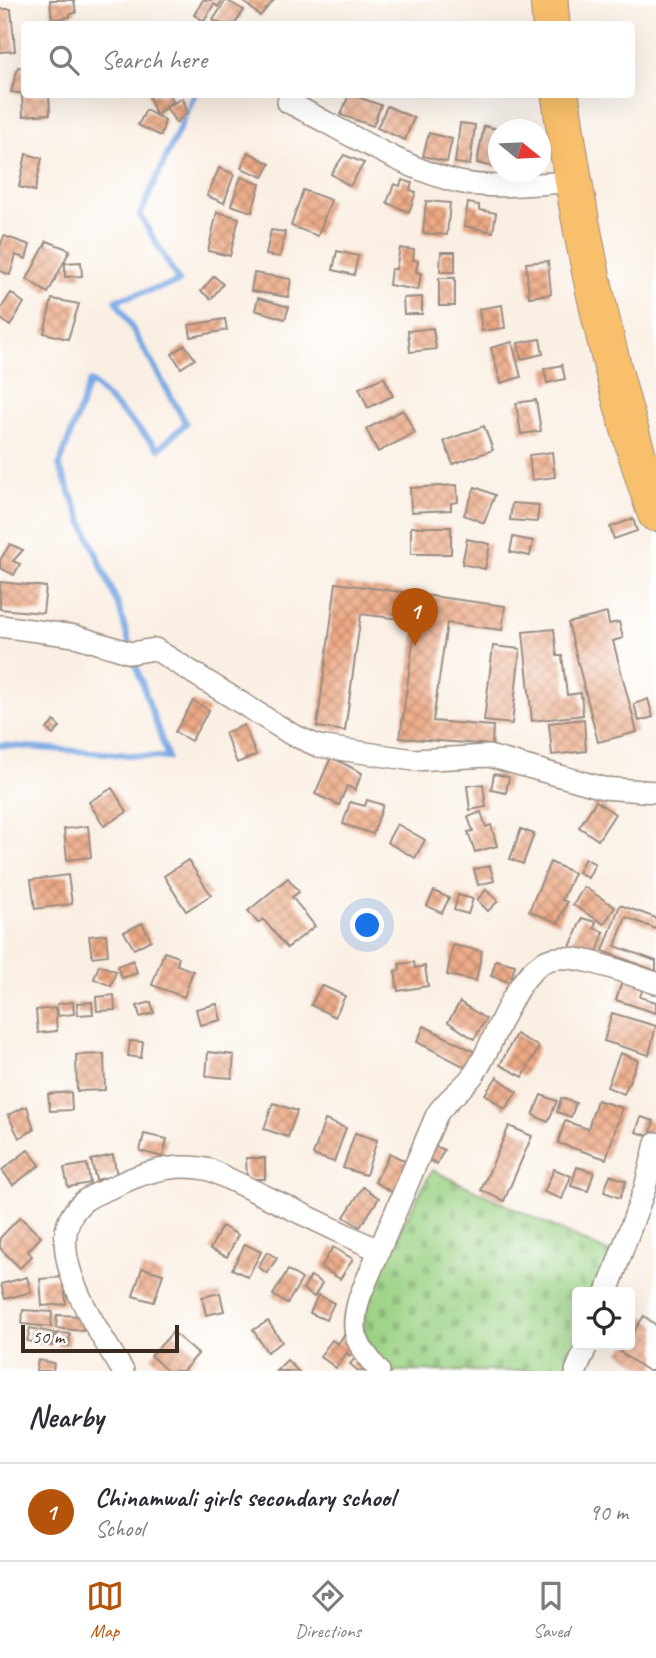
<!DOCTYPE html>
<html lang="en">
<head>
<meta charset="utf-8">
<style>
  :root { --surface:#fff; --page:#f2f2f3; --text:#2b2b33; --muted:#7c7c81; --line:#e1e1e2; --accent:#b45309 }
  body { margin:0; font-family:Caveat,sans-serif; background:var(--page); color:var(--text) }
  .controls { position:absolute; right:21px; bottom:21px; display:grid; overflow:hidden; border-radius:7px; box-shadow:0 7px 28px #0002 }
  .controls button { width:63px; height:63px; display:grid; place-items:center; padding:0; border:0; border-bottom:2px solid var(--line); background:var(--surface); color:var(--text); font:35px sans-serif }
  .compass { position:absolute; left:488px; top:119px; width:63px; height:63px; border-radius:50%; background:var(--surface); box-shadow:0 7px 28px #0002; rotate:108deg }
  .scale { position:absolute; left:21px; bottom:18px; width:158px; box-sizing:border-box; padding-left:7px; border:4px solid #3b2a1e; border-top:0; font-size:19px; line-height:24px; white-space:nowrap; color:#3b2a1e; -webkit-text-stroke:5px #fff; paint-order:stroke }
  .you { position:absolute; left:368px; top:926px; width:24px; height:24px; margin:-18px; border:5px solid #fff; border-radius:50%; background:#1a73e8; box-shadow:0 0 0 10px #1a73e833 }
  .badge { display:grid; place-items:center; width:46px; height:46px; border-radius:50%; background:var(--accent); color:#fff; font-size:23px; font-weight:700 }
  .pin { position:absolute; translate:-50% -58px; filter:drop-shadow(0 2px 4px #0008) }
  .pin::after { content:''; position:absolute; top:37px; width:24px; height:21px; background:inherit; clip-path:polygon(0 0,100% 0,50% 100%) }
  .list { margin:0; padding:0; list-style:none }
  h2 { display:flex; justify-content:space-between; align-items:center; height:91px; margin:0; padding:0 28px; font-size:30px }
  h2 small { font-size:23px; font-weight:400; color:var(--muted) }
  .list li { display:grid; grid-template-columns:46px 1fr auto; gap:21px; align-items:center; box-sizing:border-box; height:98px; padding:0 28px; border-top:2px solid var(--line) }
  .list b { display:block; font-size:26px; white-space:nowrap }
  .list p { margin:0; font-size:23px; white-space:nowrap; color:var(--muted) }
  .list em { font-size:23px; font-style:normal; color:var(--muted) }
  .icon { flex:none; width:38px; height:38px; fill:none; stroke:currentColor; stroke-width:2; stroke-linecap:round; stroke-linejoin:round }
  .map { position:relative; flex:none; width:656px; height:1371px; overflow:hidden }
  .search { position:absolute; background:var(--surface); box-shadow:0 7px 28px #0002; left:21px; right:21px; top:21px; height:77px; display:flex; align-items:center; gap:18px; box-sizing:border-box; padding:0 24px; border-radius:7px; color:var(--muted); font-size:26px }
  .sheet { height:189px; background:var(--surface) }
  nav { display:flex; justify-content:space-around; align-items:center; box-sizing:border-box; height:98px; border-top:2px solid var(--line); background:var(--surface); font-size:19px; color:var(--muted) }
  nav a { display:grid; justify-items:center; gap:4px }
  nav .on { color:var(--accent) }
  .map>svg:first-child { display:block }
  .cemetery { fill:url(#cemetery-stones); stroke:#6b7e51; stroke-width:2 }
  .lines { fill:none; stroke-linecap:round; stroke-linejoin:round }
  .stream { stroke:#79a8e3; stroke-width:6 }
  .building { fill:url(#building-cross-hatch) }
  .street-casing { stroke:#9a8c80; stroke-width:24 }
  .highway-casing { stroke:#9a8c80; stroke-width:39 }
  .street { stroke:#fff; stroke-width:21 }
  .highway { stroke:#f8bf6c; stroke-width:37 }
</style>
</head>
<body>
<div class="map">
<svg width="656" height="1371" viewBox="0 0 656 1371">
  <defs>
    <pattern id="cemetery-stones" width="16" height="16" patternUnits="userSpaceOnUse" patternTransform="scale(1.75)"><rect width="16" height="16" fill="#9bd284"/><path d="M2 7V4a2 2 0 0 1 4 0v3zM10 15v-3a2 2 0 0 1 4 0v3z" fill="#86b472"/></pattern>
    <pattern id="building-cross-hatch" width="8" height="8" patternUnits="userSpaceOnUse" patternTransform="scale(1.75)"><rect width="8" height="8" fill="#eda985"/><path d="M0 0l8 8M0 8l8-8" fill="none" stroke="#c18a6c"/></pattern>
  </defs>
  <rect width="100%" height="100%" fill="#fff"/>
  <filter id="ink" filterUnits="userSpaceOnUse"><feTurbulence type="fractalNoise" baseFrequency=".0143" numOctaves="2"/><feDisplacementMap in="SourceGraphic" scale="14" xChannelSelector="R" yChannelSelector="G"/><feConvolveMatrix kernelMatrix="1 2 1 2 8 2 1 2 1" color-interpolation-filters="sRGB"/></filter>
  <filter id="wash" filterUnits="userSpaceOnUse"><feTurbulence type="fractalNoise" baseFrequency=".00686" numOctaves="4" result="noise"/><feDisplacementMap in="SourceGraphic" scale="28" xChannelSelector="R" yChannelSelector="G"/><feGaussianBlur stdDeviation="1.57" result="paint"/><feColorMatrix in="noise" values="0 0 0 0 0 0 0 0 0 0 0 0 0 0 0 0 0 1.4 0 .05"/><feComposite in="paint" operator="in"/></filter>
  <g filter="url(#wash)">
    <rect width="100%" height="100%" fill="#faefe3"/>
    <path class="cemetery" d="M 432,1170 L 612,1254 L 596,1292 L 577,1292 L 577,1338 L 564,1371 L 391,1371 C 381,1361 366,1346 364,1331 C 360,1299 416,1202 432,1170 Z"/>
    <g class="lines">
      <g class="stream">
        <path d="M 130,646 L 119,607 L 59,466 L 90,381 L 159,449 L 186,423 L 116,300 L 179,282 L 140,215 L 195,94"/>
        <path d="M 0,745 L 168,758 L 133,657"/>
      </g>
    </g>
    <g id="blocks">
      <g class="building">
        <path d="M 50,0 L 74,0 L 76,13 L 70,14 L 70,17 L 52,20 Z"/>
        <path d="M 203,0 L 222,0 L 218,7 L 214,4 L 204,21 L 194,15 Z"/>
        <path d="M 226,0 L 244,10 L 235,24 L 221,24 L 213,20 Z"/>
        <path d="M 242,0 L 274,0 L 260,16 Z"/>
        <path d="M 0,9 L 11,9 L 15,51 L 0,52 Z"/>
        <path d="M 18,67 L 24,68 L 24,94 L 11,92 Z"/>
        <path d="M 49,94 L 50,114 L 23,116 L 22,96 Z"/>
        <path d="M 148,94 L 168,94 L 173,101 L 156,115 Z"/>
        <path d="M 349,94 L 381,105 L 373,126 L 341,115 Z"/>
        <path d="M 183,98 L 187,113 L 176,123 L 166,107 Z"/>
        <path d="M 387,106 L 414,118 L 405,140 L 377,128 Z"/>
        <path d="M 146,110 L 165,120 L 161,136 L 138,125 Z"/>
        <path d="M 460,123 L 475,125 L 470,165 L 455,163 Z"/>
        <path d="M 484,126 L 498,129 L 498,168 L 477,163 Z"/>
        <path d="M 429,133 L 452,139 L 447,162 L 423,156 Z"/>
        <path d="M 248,152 L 270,164 L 263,177 L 241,168 Z"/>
        <path d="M 26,154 L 42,158 L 35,191 L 19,187 Z"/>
        <path d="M 344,155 L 364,163 L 350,186 L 331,174 Z"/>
        <path d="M 219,168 L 234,174 L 224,203 L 207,196 Z"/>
        <path d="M 241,177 L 260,184 L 252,212 L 231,205 Z"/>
        <path d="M 402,180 L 412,183 L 410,190 L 416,192 L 409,212 L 387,203 L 394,184 L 400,186 Z"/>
        <path d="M 303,190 L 331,200 L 318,236 L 291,226 Z"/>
        <path d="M 426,201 L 450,203 L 447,235 L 423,233 Z"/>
        <path d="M 468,203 L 479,205 L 479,210 L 496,213 L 493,232 L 464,226 Z"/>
        <path d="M 217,212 L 239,218 L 230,256 L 208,251 Z"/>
        <path d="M 271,230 L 285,232 L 280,257 L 266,255 Z"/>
        <path d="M 4,236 L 30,245 L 26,259 L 16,255 L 10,275 L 0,271 L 0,247 Z"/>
        <path d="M 47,241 L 70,250 L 48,293 L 27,279 Z"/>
        <path d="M 400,248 L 414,250 L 413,260 L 418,261 L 416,272 L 421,273 L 418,290 L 389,285 L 391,269 L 396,269 Z"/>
        <path d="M 337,251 L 358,256 L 354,275 L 333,270 Z"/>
        <path d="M 441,252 L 455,252 L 455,272 L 440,272 Z"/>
        <path d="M 548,261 L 551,294 L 529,297 L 526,263 Z"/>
        <path d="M 81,262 L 82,276 L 65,277 L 65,263 Z"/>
        <path d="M 254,273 L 291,279 L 288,297 L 251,291 Z"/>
        <path d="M 214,276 L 223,284 L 211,299 L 201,291 Z"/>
        <rect x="439" y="278" width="16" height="28"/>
        <path d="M 11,293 L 24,303 L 10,326 L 0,318 L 0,310 Z"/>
        <path d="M 422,297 L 422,314 L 404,314 L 403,298 Z"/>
        <path d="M 258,298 L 289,307 L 285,319 L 255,310 Z"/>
        <path d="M 52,299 L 79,304 L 68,339 L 44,333 Z"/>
        <path d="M 502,305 L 505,328 L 482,331 L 479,309 Z"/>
        <path d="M 225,319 L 227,330 L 191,337 L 189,325 Z"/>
        <path d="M 433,328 L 436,349 L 410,352 L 408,331 Z"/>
        <path d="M 540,339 L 543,354 L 521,359 L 518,343 Z"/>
        <path d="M 512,342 L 521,377 L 501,383 L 491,348 Z"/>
        <path d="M 185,345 L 195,359 L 181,368 L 172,354 Z"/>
        <path d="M 562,365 L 565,379 L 547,383 L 544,369 Z"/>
        <path d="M 384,377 L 393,396 L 368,408 L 359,388 Z"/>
        <path d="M 536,400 L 541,431 L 521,434 L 516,403 Z"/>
        <path d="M 403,410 L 415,433 L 378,452 L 366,429 Z"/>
        <path d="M 484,426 L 493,450 L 453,464 L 444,441 Z"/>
        <path d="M 552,452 L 555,477 L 532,480 L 529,455 Z"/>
        <path d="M 457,485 L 458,502 L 451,503 L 451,510 L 411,512 L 410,488 Z"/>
        <path d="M 475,487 L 495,495 L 484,523 L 464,515 Z"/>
        <path d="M 512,503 L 539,505 L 537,522 L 510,520 Z"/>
        <path d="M 633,519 L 637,531 L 614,539 L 610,527 Z"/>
        <rect x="411" y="527" width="40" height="27"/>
        <path d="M 513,537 L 533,541 L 530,556 L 510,552 Z"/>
        <path d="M 467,539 L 490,544 L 485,569 L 462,564 Z"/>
        <path d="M 10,544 L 23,550 L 13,561 L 20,564 L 14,575 L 0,568 L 0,560 Z"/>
        <path d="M 0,582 L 46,587 L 43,613 L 0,609 Z"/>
        <path d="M 336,583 L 505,606 L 502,630 L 447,623 L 433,721 L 493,726 L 492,745 L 400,738 L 416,621 L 361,614 L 345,731 L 317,727 Z"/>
        <path d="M 607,613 L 609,624 L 619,622 L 623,638 L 613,641 L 637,732 L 598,742 L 568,623 Z"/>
        <path d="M 554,629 L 557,656 L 562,656 L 567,695 L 581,693 L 583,715 L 532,721 L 523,632 Z"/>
        <path d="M 493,646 L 520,649 L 512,724 L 484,721 Z"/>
        <path d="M 648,699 L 653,717 L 639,721 L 634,704 Z"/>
        <path d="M 193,701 L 209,710 L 191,741 L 175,732 Z"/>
        <path d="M 584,719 L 586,751 L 552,755 L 549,723 Z"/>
        <path d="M 54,721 L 60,727 L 53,735 L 47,729 Z"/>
        <path d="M 244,725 L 256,755 L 237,763 L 225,733 Z"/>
        <path d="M 331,757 L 362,773 L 355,790 L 347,786 L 339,805 L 315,794 Z"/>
        <path d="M 494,774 L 509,777 L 506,793 L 491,790 Z"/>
        <path d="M 483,784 L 486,807 L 470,810 L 467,786 Z"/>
        <path d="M 112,788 L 127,812 L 104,826 L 89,802 Z"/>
        <path d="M 367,800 L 383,805 L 373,834 L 343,824 L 350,802 L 365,806 Z"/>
        <path d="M 596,801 L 615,814 L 598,840 L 579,827 Z"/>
        <path d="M 481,812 L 486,827 L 491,825 L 497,846 L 475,852 L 468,832 L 473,831 L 468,817 Z"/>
        <path d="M 397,824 L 425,840 L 415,858 L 387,842 Z"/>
        <path d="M 88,826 L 91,857 L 67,860 L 64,829 Z"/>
        <path d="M 521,829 L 534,834 L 523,864 L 510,859 Z"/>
        <path d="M 585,858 L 595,864 L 588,878 L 578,872 Z"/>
        <path d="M 188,860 L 211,895 L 186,911 L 164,876 Z"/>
        <path d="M 550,862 L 574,873 L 562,900 L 567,902 L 558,923 L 529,911 Z"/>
        <path d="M 490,866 L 494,881 L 478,885 L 474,869 Z"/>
        <path d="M 68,875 L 72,904 L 35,909 L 31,880 Z"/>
        <path d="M 288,878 L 299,892 L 292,897 L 315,926 L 287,948 L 263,919 L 258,923 L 248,911 Z"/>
        <path d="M 584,887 L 615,907 L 604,924 L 573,905 Z"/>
        <path d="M 486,890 L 498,901 L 488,911 L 477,900 Z"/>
        <path d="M 434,891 L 449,898 L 442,913 L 427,906 Z"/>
        <path d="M 458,895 L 473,899 L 468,914 L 454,910 Z"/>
        <path d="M 620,905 L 656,918 L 656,929 L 626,917 L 615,946 L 656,961 L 656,971 L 603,951 Z"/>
        <path d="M 582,918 L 596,922 L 594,928 L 604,932 L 596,955 L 570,947 Z"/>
        <path d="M 142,923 L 151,940 L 134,949 L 124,932 Z"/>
        <path d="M 106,934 L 108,955 L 92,957 L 89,936 Z"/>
        <path d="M 453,945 L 482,951 L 476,981 L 447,975 Z"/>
        <path d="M 164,952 L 179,957 L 177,965 L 193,971 L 184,997 L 152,985 Z"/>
        <path d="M 133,960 L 137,973 L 122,978 L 117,966 Z"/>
        <path d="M 496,960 L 515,965 L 510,982 L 491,976 Z"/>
        <path d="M 414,962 L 415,968 L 425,966 L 428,986 L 398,991 L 395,971 L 400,970 L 399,964 Z"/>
        <path d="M 99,965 L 116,971 L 111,986 L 94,979 Z"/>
        <path d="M 623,978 L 644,985 L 640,997 L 656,1002 L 656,1013 L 616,1000 Z"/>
        <path d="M 321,985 L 345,996 L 335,1017 L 311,1005 Z"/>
        <path d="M 114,995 L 115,1010 L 97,1011 L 96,997 Z"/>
        <path d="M 73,1002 L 74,1014 L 58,1016 L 57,1004 Z"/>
        <path d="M 92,1002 L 93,1014 L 78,1015 L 77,1003 Z"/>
        <path d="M 151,1002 L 154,1013 L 140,1017 L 137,1006 Z"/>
        <path d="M 460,1002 L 486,1019 L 474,1039 L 448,1022 Z"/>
        <path d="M 217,1004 L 221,1020 L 200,1025 L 196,1009 Z"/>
        <path d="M 55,1008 L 57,1031 L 38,1033 L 36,1010 Z"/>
        <path d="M 612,1013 L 656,1026 L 649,1055 L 604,1041 Z"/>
        <path d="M 424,1026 L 477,1053 L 469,1069 L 417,1042 Z"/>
        <path d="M 516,1034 L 539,1047 L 523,1077 L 500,1065 Z"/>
        <path d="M 130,1041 L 143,1042 L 141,1058 L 128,1056 Z"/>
        <path d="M 208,1052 L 234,1055 L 232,1078 L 206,1076 Z"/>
        <path d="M 620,1053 L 638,1060 L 624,1094 L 607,1087 Z"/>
        <path d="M 104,1054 L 105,1090 L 77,1091 L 76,1055 Z"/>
        <path d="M 497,1077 L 517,1092 L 505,1109 L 485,1094 Z"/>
        <path d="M 71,1092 L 72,1110 L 50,1111 L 48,1094 Z"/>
        <path d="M 541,1095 L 557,1101 L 548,1122 L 533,1115 Z"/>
        <path d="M 561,1098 L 576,1103 L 571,1117 L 557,1112 Z"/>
        <path d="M 597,1100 L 622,1108 L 606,1159 L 558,1143 L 565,1121 L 588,1129 Z"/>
        <path d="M 273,1103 L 297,1111 L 288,1137 L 264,1129 Z"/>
        <path d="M 27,1106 L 34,1130 L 19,1138 L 8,1115 Z"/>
        <path d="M 641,1117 L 654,1121 L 650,1136 L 636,1132 Z"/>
        <path d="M 325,1120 L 346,1128 L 334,1162 L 313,1155 Z"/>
        <path d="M 509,1126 L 532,1136 L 504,1201 L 481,1190 Z"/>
        <path d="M 355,1133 L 377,1140 L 366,1175 L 343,1168 Z"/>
        <path d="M 144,1134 L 167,1139 L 163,1157 L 140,1151 Z"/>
        <path d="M 433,1145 L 444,1150 L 437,1164 L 427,1159 Z"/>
        <path d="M 28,1150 L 40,1165 L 13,1185 L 2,1170 Z"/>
        <path d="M 390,1153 L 410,1164 L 394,1193 L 375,1182 Z"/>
        <path d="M 113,1155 L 117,1175 L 96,1180 L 91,1160 Z"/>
        <path d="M 246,1158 L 265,1158 L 265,1179 L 247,1179 Z"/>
        <path d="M 87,1164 L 90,1183 L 68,1187 L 64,1168 Z"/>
        <path d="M 577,1167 L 594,1172 L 588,1191 L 571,1186 Z"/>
        <path d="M 554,1169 L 571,1176 L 562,1199 L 544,1192 Z"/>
        <path d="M 610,1175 L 626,1181 L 620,1198 L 604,1192 Z"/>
        <path d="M 363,1187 L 379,1198 L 360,1227 L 344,1217 Z"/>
        <path d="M 20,1217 L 41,1237 L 28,1251 L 32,1256 L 20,1268 L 0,1248 L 0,1238 Z"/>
        <path d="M 222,1226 L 238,1235 L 227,1257 L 210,1249 Z"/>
        <path d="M 245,1244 L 261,1252 L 248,1277 L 232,1269 Z"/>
        <path d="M 333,1247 L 353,1259 L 340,1279 L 321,1267 Z"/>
        <path d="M 267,1252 L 277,1258 L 267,1273 L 258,1267 Z"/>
        <path d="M 142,1268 L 163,1274 L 154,1302 L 133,1296 Z"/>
        <path d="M 288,1270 L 302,1279 L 287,1304 L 273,1295 Z"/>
        <path d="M 311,1276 L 322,1283 L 314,1297 L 303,1289 Z"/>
        <path d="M 27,1277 L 31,1292 L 5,1299 L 1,1284 Z"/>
        <path d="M 64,1277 L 66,1304 L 42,1306 L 40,1279 Z"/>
        <path d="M 220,1293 L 224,1311 L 206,1315 L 202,1297 Z"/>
        <path d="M 318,1295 L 334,1303 L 326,1320 L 310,1313 Z"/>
        <path d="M 23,1310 L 52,1312 L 51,1327 L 22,1324 Z"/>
        <path d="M 57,1315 L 83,1316 L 83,1331 L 56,1328 Z"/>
        <path d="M 644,1316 L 656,1325 L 656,1371 L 648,1371 L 620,1352 L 625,1345 L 630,1345 L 630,1337 Z"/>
        <path d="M 268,1321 L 282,1342 L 267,1352 L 253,1330 Z"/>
        <path d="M 30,1328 L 54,1333 L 52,1346 L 27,1341 Z"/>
        <path d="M 173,1332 L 198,1354 L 183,1371 L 167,1371 L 151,1356 Z"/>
        <path d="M 57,1333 L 70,1334 L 69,1346 L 57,1346 Z"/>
        <path d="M 344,1335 L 358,1345 L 350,1356 L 347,1353 L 336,1368 L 320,1356 L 332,1340 L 338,1344 Z"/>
        <path d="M 358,1355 L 367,1371 L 358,1371 L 350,1364 Z"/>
        <path d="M 38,1360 L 54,1363 L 53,1371 L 36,1371 Z"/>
        <path d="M 287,1360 L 298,1371 L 276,1371 Z"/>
      </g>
    </g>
  </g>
  <g filter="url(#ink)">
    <use href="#blocks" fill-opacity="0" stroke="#9a8c80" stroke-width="2"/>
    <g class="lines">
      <g class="street-casing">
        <g id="street">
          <path d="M 288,102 C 337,127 406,170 459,182 C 495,190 536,183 573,182"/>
          <path d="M 0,626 L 75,636 L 131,653 L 155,649 L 291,734 L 318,746 L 414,760 L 489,756 L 603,788 L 656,792"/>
          <path d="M 607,1292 L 645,1188 L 656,1143"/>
          <path d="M 123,1371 C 100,1332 34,1243 83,1202 C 92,1194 107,1190 117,1185 C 146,1171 179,1162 210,1170 L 378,1250"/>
          <path d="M 379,1371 C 355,1342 349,1332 360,1296 L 437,1114 C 448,1098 463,1089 474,1074 C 495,1045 514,970 551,959 C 577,952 630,975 656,983"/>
          <path d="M 576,1371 L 587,1345"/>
        </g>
      </g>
      <g class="highway-casing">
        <g id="highway">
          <path d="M 549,0 L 551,24"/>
          <path d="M 560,94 C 580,238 609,377 656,513"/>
        </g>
      </g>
      <use href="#street" class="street"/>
      <use href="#highway" class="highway"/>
    </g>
  </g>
</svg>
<div class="controls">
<button><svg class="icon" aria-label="locate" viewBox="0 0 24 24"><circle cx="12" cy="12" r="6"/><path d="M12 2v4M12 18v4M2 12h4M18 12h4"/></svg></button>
</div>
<svg class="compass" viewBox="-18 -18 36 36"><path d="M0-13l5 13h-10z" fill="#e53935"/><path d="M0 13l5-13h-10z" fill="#7c7c81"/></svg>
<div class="scale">50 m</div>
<div class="you"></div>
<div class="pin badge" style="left:415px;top:646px">1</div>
<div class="search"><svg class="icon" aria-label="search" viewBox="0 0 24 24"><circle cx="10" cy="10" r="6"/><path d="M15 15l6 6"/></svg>Search here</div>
</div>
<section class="sheet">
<h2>Nearby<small></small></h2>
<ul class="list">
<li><span class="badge">1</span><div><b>Chinamwali girls secondary school</b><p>School</p></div><em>90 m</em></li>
</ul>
</section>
<nav>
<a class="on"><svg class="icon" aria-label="map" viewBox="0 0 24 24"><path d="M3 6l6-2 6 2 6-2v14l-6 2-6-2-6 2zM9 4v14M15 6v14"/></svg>Map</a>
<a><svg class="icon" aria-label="directions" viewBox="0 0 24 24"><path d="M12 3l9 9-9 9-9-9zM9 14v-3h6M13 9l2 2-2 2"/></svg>Directions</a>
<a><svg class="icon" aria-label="saved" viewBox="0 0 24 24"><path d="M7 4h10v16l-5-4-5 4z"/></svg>Saved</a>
</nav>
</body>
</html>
